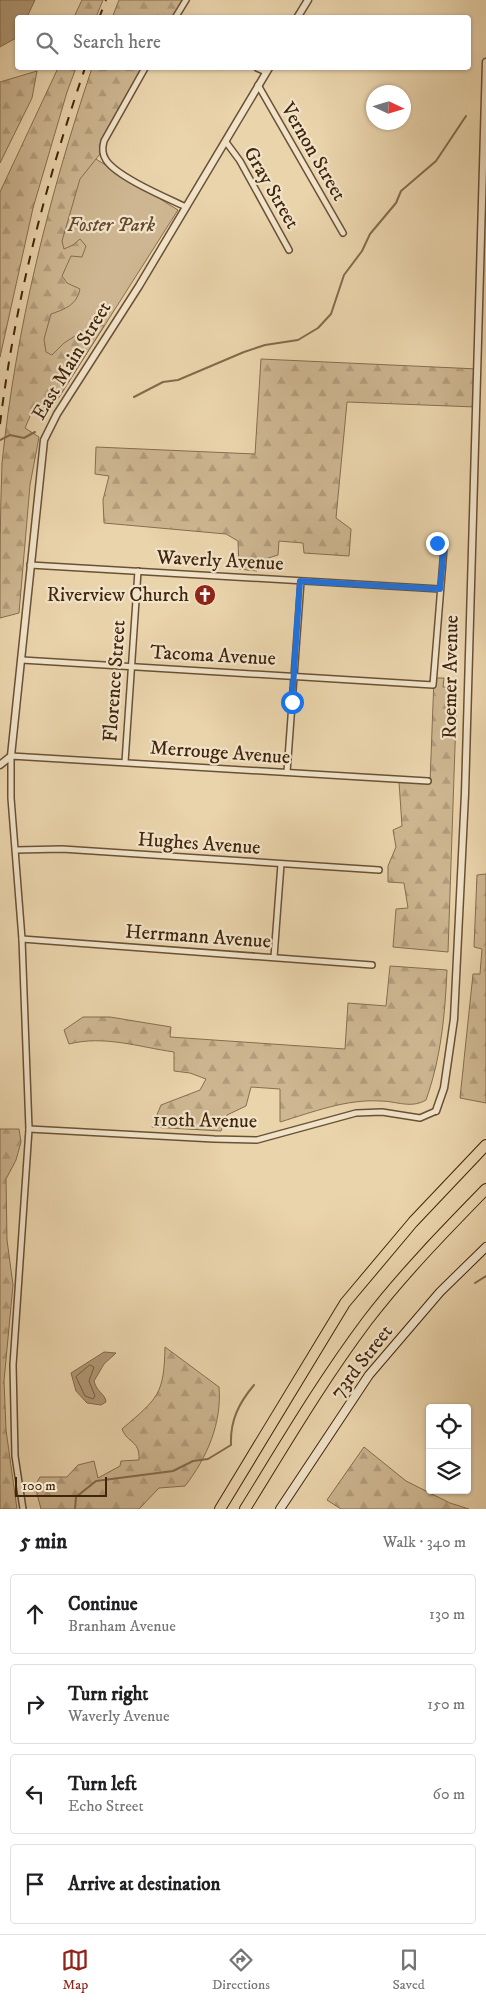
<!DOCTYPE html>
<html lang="en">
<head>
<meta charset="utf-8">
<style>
  :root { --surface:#fff; --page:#f2f2f2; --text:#202124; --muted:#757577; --line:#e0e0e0; --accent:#8f2418 }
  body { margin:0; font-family:"IM FELL DW Pica",serif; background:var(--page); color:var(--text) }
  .controls { position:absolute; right:15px; bottom:15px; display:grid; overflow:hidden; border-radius:5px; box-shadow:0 1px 4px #0004 }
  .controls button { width:45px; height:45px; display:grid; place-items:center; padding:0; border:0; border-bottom:1px solid var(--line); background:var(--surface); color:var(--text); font:25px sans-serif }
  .compass { position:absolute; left:366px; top:85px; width:45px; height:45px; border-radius:50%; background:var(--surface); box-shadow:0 1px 4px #0004; rotate:94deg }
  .scale { position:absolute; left:15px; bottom:12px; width:92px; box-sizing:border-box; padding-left:5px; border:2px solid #40250d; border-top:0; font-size:14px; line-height:18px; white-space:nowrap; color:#40250d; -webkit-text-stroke:4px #f1e3c9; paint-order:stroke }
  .stop { position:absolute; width:15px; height:15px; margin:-11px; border:4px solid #1a73e8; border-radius:50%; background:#fff }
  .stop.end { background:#1a73e8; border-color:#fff; box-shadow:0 1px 5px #0008 }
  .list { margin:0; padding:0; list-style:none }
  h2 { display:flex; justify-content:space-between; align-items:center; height:65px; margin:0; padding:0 20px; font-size:21px }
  h2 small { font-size:16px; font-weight:400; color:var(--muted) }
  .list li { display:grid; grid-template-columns:32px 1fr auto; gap:15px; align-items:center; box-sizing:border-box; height:80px; margin:0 10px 10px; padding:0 10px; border:1px solid var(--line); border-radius:5px }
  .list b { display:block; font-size:19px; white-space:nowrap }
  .list p { margin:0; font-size:16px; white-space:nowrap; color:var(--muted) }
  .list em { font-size:16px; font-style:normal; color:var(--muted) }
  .icon { flex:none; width:28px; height:28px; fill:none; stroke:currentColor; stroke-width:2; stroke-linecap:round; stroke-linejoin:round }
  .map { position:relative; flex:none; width:486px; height:1509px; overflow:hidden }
  .search { position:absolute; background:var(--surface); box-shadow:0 1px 4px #0004; left:15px; right:15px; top:15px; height:55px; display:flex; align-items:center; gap:12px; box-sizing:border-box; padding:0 18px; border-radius:5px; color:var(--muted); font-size:19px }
  .sheet { height:425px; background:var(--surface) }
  nav { display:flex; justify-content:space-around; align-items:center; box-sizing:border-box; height:70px; border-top:1px solid var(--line); background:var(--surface); font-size:14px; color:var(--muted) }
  nav a { display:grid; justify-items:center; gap:2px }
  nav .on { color:var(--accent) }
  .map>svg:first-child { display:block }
  .green { fill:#cdb691; stroke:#866e4f }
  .forest { fill:url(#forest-firs); stroke:#866e4f }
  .water { fill:#b09876; stroke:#836a4c }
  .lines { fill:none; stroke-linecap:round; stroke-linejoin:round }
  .shore { stroke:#785e42; stroke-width:1 }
  .stream { stroke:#836a4c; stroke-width:2 }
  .minor-casing { stroke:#6a5135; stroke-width:8 }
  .tertiary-casing { stroke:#6a5135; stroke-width:9 }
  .secondary-casing { stroke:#40250d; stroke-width:10 }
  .motorway-casing { stroke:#40250d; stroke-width:12 }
  .minor { stroke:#f1e3c9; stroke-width:5 }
  .tertiary { stroke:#f1e3c9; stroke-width:6 }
  .secondary { stroke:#f1e3c9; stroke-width:8 }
  .motorway { stroke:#ead4ac; stroke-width:10 }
  .rail { stroke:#40250d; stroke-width:2; stroke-dasharray:9 9; stroke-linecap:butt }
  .route { stroke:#1a73e8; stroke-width:6 }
  .labels { text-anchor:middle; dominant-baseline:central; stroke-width:4.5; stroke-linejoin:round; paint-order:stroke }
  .street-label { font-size:20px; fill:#40250d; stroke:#f1e3c9 }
  .park-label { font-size:20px; font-style:italic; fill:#63492e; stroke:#f1e3c9 }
  .poi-label { font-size:20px; fill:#40250d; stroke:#f1e3c9; text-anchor:end }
</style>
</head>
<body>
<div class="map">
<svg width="486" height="1509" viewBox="0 0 486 1509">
  <defs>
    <pattern id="forest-firs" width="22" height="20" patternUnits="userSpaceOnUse" patternTransform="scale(1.25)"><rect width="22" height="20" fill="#cdb691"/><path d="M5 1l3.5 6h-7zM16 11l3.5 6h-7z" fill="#b19c7c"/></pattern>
  </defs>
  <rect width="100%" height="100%" fill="#ead4ac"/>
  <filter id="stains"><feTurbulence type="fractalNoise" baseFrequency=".004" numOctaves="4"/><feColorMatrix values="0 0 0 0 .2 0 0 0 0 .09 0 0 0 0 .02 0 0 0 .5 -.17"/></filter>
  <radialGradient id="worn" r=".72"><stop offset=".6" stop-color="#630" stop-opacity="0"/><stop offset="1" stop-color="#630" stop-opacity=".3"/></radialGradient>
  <path class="green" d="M 83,151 L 178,210 L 61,394 L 23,386 Z"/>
  <g class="forest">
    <path d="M 82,0 L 103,0 L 96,17 L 74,17 Z"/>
    <path d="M 119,0 L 186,0 L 175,17 L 112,18 Z"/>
    <path d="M 58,68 L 76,68 L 67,92 L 33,208 L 0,357 L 0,192 Z"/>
    <path d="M 92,68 L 145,68 L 100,154 L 80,179 L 62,241 L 64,249 L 73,245 L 80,239 L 86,246 L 82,257 L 71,256 L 62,276 L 67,283 L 80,289 C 77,305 65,309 51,314 L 44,339 L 46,352 L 52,355 L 64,343 L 94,324 L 104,326 L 56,402 L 31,414 L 25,428 L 39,437 L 30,485 L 19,613 L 0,618 C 0,567 0,514 2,463 C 16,328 49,196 92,68 Z"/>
    <path d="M 37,71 L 32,98 L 0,163 L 0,82 Z"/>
    <path d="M 261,359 L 478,369 L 476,407 L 347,402 L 336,518 L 351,529 L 349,556 L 304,553 L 303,543 L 279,541 L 278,555 L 262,560 L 257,571 L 239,569 L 238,541 L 226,534 L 104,523 L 103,500 L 109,476 L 95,474 L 96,447 L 255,454 Z"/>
    <path d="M 434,678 L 444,678 L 443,687 L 457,688 L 448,952 L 393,947 L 396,909 L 408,908 L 404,883 L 388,882 L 388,866 L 396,847 L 393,830 L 402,826 L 399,782 L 430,783 Z"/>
    <path d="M 486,874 L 486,1103 L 460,1098 L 473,974 L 480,974 L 482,949 L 474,947 L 477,875 Z"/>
    <path d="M 390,966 L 447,970 C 445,1015 441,1058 426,1100 C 411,1109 396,1101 380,1101 C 346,1099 313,1112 280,1122 L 280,1089 L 251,1087 L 246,1106 L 227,1115 L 221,1131 L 152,1127 L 161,1105 L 200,1090 L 206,1079 L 190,1073 L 174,1071 L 174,1052 C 139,1047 104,1035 69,1044 L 64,1030 L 83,1017 L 110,1017 L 171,1027 L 170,1037 L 345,1049 L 348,1003 L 386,1006 Z"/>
    <path d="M 0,1129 L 19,1129 L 21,1142 L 16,1160 L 6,1179 L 7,1240 L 13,1285 L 4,1381 L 6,1430 L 17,1509 L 0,1509 Z"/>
    <path d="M 165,1347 L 219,1387 C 222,1423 207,1458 185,1486 L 159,1488 L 139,1509 L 41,1509 L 35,1486 L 40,1477 L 67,1477 L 78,1465 L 94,1461 L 98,1478 L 120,1466 L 121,1461 L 139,1460 C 140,1440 128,1444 122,1429 C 158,1398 164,1395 165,1347 Z"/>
    <path d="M 364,1447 L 406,1481 L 450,1503 L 469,1509 L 341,1509 L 327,1500 Z"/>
  </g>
  <g class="water">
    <path d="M 0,0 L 35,0 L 27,17 L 18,18 L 16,38 L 0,47 Z"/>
    <path d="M 104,1352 L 116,1353 L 104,1364 L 94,1381 C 97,1393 105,1393 106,1402 L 101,1405 L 87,1403 L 76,1391 L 71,1373 Z"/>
  </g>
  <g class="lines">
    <path class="shore" d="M 90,1365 L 94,1367 L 89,1381 L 95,1396 L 93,1399 L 85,1396 L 76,1377 Z"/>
    <g class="stream">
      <path d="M 134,397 L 163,382 L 178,380 L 244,352 L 265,345 L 298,340 L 318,328 L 331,314 L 344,275 L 362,251 L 370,234 L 396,203 L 401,191 L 436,161 L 466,116"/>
      <path d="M 0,440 L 10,435 L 24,438 L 35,432"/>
      <path d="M 475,1283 L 486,1276"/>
      <path d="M 75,1509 L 76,1497 L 96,1481 L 173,1471 L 193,1461 L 208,1459 L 231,1445 C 230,1420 239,1403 254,1385"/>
    </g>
    <g class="minor-casing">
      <g id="minor">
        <path d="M 175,18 L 186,0"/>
        <path d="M 145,68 L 104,141 C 102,148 102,154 106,160 C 117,177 167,198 186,207"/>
        <path d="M 257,68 L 266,72"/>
        <path d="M 258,85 L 343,233"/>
        <path d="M 226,142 L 240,161 L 289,250"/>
        <path d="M 30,565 L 440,589"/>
        <path d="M 22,660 L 433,685 L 444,548 L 437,543"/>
        <path d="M 125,762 L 138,571"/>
        <path d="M 287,772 L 301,581"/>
        <path d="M 16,850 L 62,849 L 379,870"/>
        <path d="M 22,939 L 372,965"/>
        <path d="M 274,957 L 281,864"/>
        <path d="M 29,1129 L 214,1139 L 257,1140 L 356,1113 L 382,1112 L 420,1118 L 436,1111"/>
        <path d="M 23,1509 L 15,1456 L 13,1365 L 29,1129 L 22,939 L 11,798 L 11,756 L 428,781"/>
      </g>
    </g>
    <g class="tertiary-casing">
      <g id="tertiary">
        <path d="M 297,18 L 308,0"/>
        <path d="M 0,765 L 11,756 L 44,440 L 57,414 L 139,286 L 269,68"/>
        <path d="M 436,1111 L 444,1088 L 454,1019 L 465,794 L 486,62"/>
      </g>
    </g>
    <g class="secondary-casing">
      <path id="secondary" d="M 280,1509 L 369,1375 L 440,1292 L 486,1247"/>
    </g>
    <g class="motorway-casing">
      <g id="motorway">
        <path d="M 220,1509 L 345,1303 L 413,1222 L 486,1145"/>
        <path d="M 245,1509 C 284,1446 322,1381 367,1321 C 403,1274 445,1231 486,1189"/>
      </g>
    </g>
    <use href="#minor" class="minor"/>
    <use href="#tertiary" class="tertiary"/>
    <use href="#secondary" class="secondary"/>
    <use href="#motorway" class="motorway"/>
    <g class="rail">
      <path d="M 99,18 L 106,0"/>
      <path d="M 0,424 C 15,302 45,185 85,68"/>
    </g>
  </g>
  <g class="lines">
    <path class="route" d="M 292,702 L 300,581 L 440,589 L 444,548 L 437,543"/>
  </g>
  <defs>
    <g id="church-disc" transform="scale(1.125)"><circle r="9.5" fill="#8f2418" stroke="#f1e3c9"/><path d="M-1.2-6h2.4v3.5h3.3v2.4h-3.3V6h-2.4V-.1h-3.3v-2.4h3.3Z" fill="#fff"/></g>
  </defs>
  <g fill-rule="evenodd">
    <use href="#church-disc" x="205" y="595"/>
  </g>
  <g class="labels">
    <g class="street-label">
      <text transform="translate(313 152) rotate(60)">Vernon Street</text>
      <text transform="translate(271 188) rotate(60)">Gray Street</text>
      <text transform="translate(72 361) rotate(-59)">East Main Street</text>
      <text transform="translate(220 561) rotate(3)">Waverly Avenue</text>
      <text transform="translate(213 656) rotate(3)">Tacoma Avenue</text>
      <text transform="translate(451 677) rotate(-89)">Roemer Avenue</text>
      <text transform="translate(115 681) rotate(-86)">Florence Street</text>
      <text transform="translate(220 753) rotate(4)">Merrouge Avenue</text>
      <text transform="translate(199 844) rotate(4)">Hughes Avenue</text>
      <text transform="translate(198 937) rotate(4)">Herrmann Avenue</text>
      <text transform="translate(205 1121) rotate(1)">110th Avenue</text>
      <text transform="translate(362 1362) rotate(-52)">73rd Street</text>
    </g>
    <g class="park-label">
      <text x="111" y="225">Foster Park</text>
    </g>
    <g class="poi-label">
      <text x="189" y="595">Riverview Church</text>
    </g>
  </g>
  <rect width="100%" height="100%" filter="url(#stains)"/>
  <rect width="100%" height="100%" fill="url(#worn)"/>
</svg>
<div class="controls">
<button><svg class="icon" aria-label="locate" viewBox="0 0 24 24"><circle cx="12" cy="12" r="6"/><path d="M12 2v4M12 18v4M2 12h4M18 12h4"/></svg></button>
<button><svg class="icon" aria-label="layers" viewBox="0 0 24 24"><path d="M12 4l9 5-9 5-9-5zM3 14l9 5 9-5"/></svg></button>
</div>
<svg class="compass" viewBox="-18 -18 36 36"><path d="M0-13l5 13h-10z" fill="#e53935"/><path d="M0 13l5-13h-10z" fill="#757577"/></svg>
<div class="scale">100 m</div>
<div class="stop" style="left:292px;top:702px"></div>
<div class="stop end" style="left:437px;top:543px"></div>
<div class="search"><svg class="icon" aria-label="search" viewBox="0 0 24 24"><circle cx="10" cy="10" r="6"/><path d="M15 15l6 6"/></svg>Search here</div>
</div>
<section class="sheet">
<h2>5 min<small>Walk · 340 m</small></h2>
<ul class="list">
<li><svg class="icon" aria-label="ahead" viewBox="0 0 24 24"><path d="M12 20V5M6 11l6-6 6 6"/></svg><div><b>Continue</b><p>Branham Avenue</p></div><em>130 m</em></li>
<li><svg class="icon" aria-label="right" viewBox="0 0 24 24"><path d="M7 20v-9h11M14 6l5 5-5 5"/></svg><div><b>Turn right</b><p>Waverly Avenue</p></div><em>150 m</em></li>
<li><svg class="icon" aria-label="left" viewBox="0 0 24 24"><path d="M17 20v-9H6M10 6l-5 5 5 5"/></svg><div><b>Turn left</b><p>Echo Street</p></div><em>60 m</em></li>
<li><svg class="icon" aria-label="arrive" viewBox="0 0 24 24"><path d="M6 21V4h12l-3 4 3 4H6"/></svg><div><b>Arrive at destination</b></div></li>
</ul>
</section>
<nav>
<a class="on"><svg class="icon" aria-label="map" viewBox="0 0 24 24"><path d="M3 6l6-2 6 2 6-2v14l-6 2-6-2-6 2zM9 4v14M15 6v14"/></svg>Map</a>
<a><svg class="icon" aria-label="directions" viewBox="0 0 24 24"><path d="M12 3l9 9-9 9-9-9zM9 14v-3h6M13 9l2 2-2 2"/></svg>Directions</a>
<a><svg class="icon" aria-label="saved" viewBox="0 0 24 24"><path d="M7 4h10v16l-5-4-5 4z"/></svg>Saved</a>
</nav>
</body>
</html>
